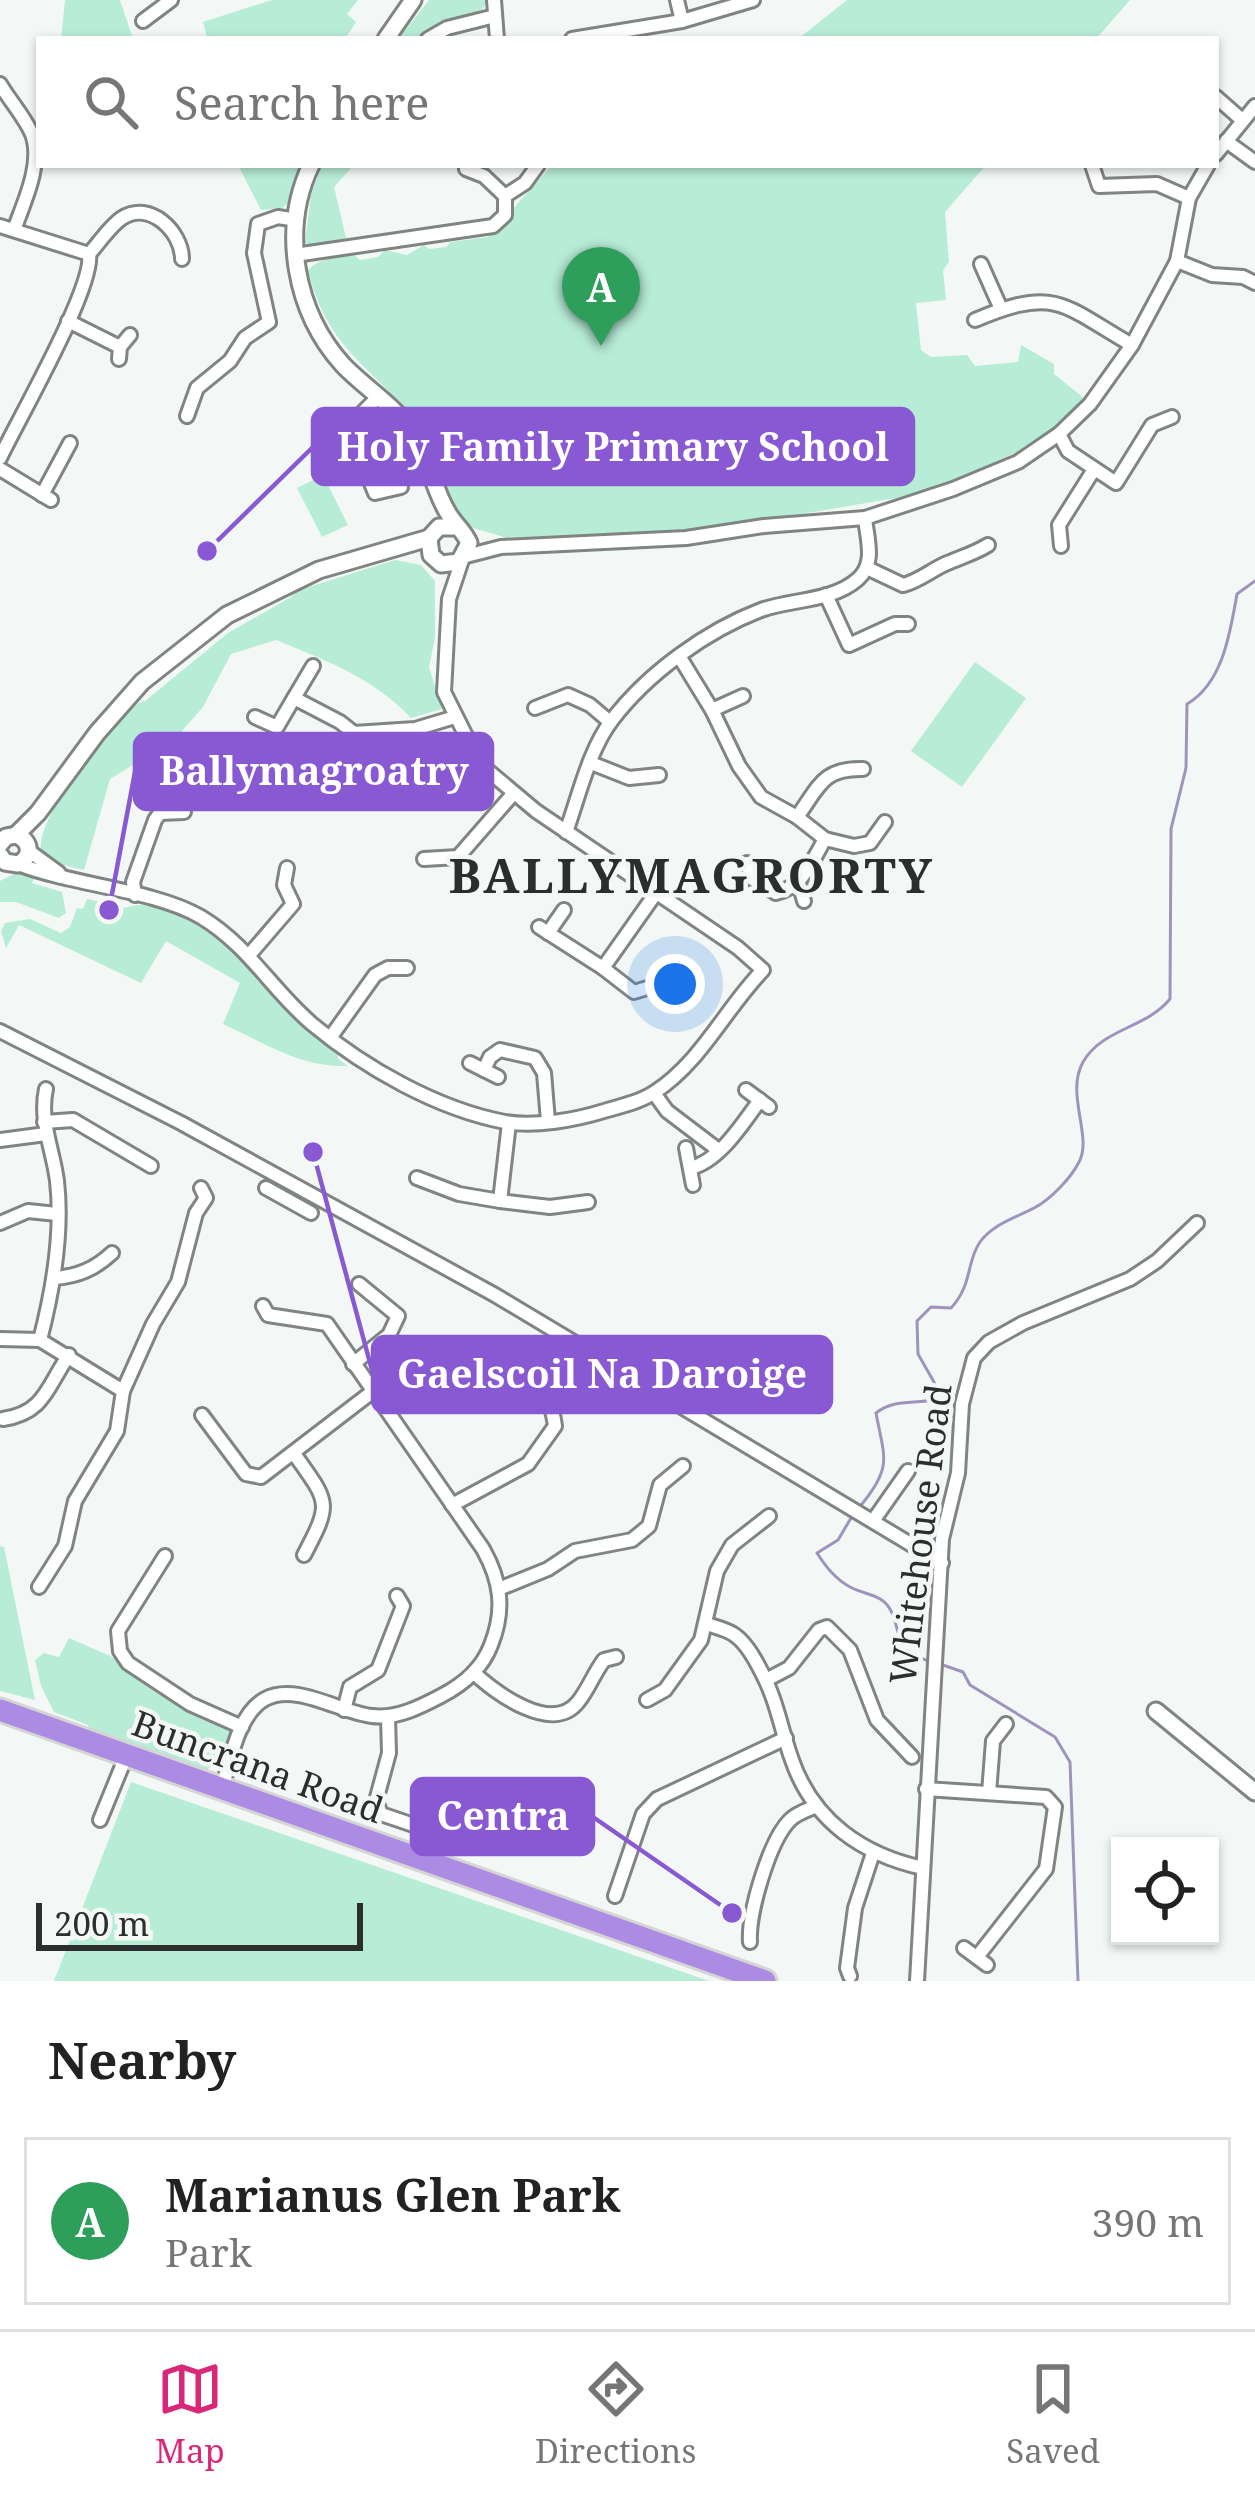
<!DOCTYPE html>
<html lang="en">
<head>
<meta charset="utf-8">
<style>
  :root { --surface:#fff; --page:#f6f6f6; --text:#222; --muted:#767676; --line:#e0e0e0; --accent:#db2777 }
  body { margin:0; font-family:"Noto Serif",serif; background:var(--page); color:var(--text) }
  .controls { position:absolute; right:36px; bottom:36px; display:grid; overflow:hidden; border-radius:0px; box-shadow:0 3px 9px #0004 }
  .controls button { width:108px; height:108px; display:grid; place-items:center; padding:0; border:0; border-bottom:3px solid var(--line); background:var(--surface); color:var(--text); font:60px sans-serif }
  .scale { position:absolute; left:36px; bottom:30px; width:327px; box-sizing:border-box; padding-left:12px; border:6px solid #2c2d2d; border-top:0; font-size:33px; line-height:42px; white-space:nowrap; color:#2c2d2d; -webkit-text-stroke:9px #f3f8f6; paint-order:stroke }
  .you { position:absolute; left:675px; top:984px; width:42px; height:42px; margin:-30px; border:9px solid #fff; border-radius:50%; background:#1a73e8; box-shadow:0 0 0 18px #1a73e833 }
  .badge { display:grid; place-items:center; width:78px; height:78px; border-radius:50%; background:var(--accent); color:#fff; font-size:39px; font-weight:700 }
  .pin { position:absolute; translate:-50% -99px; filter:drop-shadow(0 3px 6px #0008) }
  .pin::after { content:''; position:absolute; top:63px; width:42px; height:36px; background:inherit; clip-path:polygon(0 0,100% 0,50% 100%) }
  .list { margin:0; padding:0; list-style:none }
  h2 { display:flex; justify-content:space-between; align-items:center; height:156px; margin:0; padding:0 48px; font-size:51px }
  h2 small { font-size:39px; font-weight:400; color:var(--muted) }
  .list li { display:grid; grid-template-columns:78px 1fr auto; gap:36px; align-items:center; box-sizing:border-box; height:168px; margin:0 24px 24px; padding:0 24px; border:3px solid var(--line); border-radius:0px }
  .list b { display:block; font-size:45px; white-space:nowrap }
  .list p { margin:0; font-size:39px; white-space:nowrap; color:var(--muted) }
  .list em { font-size:39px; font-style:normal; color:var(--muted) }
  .icon { flex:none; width:66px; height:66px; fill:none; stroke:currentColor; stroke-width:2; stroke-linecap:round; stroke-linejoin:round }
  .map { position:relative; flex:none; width:1255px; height:1981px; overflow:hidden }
  .search { position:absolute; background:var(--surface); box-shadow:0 3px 9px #0004; left:36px; right:36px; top:36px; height:132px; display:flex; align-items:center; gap:30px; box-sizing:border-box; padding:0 42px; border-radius:0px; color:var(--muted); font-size:45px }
  .sheet { height:348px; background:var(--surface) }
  nav { display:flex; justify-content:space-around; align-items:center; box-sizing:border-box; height:168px; border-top:3px solid var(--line); background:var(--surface); font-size:33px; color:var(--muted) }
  nav a { display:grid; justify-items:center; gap:6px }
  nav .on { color:var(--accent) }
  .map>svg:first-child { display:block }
  .green { fill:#b7ecd7 }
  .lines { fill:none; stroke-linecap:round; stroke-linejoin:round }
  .stream { stroke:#9f93bd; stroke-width:3 }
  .minor-casing { stroke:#808583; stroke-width:18 }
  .tertiary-casing { stroke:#808583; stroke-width:21 }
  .trunk-casing { stroke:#d5d5d5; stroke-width:27 }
  .minor { stroke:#fff; stroke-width:12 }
  .tertiary { stroke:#fff; stroke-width:15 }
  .trunk { stroke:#ac8ce3; stroke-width:21 }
  .labels { text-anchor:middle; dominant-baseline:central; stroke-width:9; stroke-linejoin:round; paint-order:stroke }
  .street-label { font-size:36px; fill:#2c2d2d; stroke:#f3f8f6 }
  .district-label { font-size:48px; font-weight:bold; letter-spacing:3px; fill:#2c2d2d; stroke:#f3f8f6 }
  .leader { fill:none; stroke:#8859d2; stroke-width:4.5 }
  .callout-dot { fill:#8859d2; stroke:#f3f8f6; stroke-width:4.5 }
  .callout { fill:#8859d2; stroke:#8859d2; stroke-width:4.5 }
  .callout-label { font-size:39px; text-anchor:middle; font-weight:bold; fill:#fff }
</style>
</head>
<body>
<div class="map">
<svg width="1255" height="1981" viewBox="0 0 1255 1981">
  <rect width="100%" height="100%" fill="#f3f8f6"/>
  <g class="green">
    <path d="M 65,0 L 120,0 L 133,39 L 61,39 Z"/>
    <path d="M 272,0 L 358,0 L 347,14 L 356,22 L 345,39 L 202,39 L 207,37 L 203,22 Z"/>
    <path d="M 429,0 L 487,0 L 484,8 L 471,15 L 450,19 L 420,39 L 398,39 Z"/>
    <path d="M 847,0 L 1130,0 L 1096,39 L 798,39 Z"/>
    <path d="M 238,165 L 299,165 L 287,204 L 282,208 L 261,210 Z"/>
    <path d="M 322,165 L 354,165 L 334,187 L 347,242 L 309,245 L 305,242 L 311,195 Z"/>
    <path d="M 552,165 L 986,165 L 945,212 L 949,262 L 943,270 L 946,300 L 916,303 L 921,350 L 931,357 L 967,355 L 975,366 L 1018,362 L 1021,345 L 1054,364 L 1054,374 L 1084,398 L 1051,433 L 1026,448 L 939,487 L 896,498 L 684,534 L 525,543 L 463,525 C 460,510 450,505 446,493 C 436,468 432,445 416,423 C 370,362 330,354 308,271 C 317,258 338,257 354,255 L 360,260 L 378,257 L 385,250 L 407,255 L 424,245 L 429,249 L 447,247 L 450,242 L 488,237 Z"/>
    <path d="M 323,475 L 348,525 L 322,537 L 297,488 Z"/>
    <path d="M 395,560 L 421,565 L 435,581 L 435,638 L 429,667 L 442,709 L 411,718 C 374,678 325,660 276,640 L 231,654 L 203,707 L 175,739 L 110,779 L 84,870 L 54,863 L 41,853 C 35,815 106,735 131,706 L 145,701 L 228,633 L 291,597 L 296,591 Z"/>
    <path d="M 975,662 L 1026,698 L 962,787 L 911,751 Z"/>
    <path d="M 16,873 L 35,877 L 32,883 L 62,892 L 66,913 L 59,918 L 16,902 L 0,902 L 0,881 Z"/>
    <path d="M 87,899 L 101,902 L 106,912 C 120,911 131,903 149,905 C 223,915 281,1004 338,1052 L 338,1059 L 348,1066 C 301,1068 265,1043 223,1024 L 240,983 L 166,941 L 141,983 L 19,925 L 6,948 L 1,931 L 5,923 L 30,919 L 61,933 L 70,927 L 77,908 L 83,909 Z"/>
    <path d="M 0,1546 L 4,1547 L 35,1700 L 0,1691 Z"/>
    <path d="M 69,1638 L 110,1656 L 230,1726 L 232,1733 L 216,1764 L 205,1771 C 166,1762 131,1742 92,1734 L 88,1725 L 54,1712 L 41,1686 L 35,1660 L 44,1653 L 59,1657 Z"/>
    <path d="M 131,1782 L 709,1981 L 54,1981 Z"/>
  </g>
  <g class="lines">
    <g class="stream">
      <path d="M 862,1504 C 893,1466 884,1457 876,1413 C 895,1398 915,1405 937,1399 L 934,1382 L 918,1354 L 917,1321 L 931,1307 L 951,1308 C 973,1284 966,1262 980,1242 C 993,1224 1015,1218 1034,1208 C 1050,1200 1071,1178 1079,1162 C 1093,1137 1065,1094 1083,1062 C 1103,1028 1145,1029 1170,999 L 1171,829 L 1186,768 L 1187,704 C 1223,683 1230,633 1237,594 L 1255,581"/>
      <path d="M 851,1518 L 838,1540 L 817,1553 C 826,1567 836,1580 852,1588 C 866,1595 884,1594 892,1613 C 897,1624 898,1638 904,1650 L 930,1662"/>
      <path d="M 940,1664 L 963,1672 L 970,1685 L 1055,1737 L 1070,1762 L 1078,1981"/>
    </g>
    <g class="minor-casing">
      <g id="minor">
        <path d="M 494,0 L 497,39"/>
        <path d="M 677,0 L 682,21"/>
        <path d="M 143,21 L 171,0"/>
        <path d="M 428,39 L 447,28 L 495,16"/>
        <path d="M 572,39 L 682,21 L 753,0"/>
        <path d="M 0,84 C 10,101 24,116 32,134 C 43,163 24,202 14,230"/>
        <path d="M 1216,97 L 1241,119"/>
        <path d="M 1226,141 L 1255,162"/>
        <path d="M 1216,154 L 1255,106"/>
        <path d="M 1092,165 L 1099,186 L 1157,184 L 1189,198"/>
        <path d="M 505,196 L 525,183 L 538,165"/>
        <path d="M 0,226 L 89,254"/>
        <path d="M 295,255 L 493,226 L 505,215 L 505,196 L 484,176 L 466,169"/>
        <path d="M 1177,261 L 1212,275 L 1243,277 L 1255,283"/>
        <path d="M 981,264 L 1001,309"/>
        <path d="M 975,320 C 1056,286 1061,304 1132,345"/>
        <path d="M 68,321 L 120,347"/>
        <path d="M 119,359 L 120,347 L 130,335"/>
        <path d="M 378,397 L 348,427 L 375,493 L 401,487"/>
        <path d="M 187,416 L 197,388 L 230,361 L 245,338 L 269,322 L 254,253 L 258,224 L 278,217 L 297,220"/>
        <path d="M 1059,434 L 1068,451 L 1116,483 L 1152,425 L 1172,417"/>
        <path d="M 0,458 C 18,420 95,286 89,254 C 99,243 110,226 122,218 C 150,200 182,232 182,259"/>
        <path d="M 0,469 L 51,500"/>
        <path d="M 42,495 L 70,443"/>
        <path d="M 1061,546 L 1059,525 L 1093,471"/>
        <path d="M 466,556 L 501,547 L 686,538 L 764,526 L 865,518 L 953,489 L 1018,462 L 1059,434 L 1090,404 L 1132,345 L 1177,261 L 1189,198 L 1208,165"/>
        <path d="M 867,568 L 903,585 C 922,580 933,568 950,562 C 964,556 975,553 988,545"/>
        <path d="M 826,595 L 849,645 L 895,624 L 908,624"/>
        <path d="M 679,656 L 712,710 L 739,766 L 761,797 L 797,817 L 825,839 L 854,846 L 870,843 L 885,822"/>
        <path d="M 294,698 L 313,666"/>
        <path d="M 535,708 L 568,695 L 590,705 L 610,722"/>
        <path d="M 712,710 L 743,696"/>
        <path d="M 255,717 L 277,727 L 294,698 L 340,722 L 354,733 L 415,729 L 455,717"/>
        <path d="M 591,763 L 629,778 L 659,775"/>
        <path d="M 347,766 L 354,733"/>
        <path d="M 797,817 C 819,787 822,768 863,769"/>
        <path d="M 566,832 C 579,796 589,750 612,720 C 648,673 706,631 761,610 C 791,599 832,602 858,579 C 876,563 867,539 865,518"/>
        <path d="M 29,851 L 59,873"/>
        <path d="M 424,859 L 458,857 L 513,794"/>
        <path d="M 747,863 L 751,878 L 776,893 C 803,887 812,861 825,839"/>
        <path d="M 18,864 C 72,885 155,890 201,917 C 249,946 271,989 312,1024 C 365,1068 437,1109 505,1122 C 535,1127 575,1120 604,1111 C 621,1106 640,1102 655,1092 C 702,1061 725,1009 763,970 L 738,948 L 536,811 L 480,764 L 444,692 L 449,599 L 462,560"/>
        <path d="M 799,883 L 804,901"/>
        <path d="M 135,895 L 133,882 L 155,820 L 160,813 L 184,812"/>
        <path d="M 539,927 L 603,968 L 656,893"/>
        <path d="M 548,933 L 564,910"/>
        <path d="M 250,954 L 293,904 L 284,885 L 287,868"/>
        <path d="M 603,968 L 634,992 L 660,984"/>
        <path d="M 0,1031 L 181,1123 L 495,1295 L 942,1563"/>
        <path d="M 330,1038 L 375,975 L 388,968 L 407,968"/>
        <path d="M 470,1063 L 498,1077"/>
        <path d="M 484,1070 L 490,1057 L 500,1050 L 535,1058 L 544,1073 L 548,1121"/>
        <path d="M 746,1090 L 769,1107"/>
        <path d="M 654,1093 L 667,1111 L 717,1149"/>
        <path d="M 44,1122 L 73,1120 L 151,1166"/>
        <path d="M 0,1140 L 46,1134"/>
        <path d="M 686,1148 L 693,1185"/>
        <path d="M 690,1168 C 719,1162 743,1123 760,1100"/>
        <path d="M 417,1178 L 459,1194 L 500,1201 L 509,1123"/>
        <path d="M 266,1188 L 311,1213"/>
        <path d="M 500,1201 L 550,1207 L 588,1202"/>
        <path d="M 0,1223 L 28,1211 L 57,1214"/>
        <path d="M 55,1278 C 78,1276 95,1269 112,1253"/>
        <path d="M 0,1339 L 40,1340 L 123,1391 L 117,1431 L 75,1501 L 65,1546 L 39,1587"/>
        <path d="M 40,1340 C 53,1290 63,1234 57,1181 C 53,1149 39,1121 46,1089"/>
        <path d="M 353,1364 L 389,1335 L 398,1316 L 359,1284"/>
        <path d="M 123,1391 L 153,1324 L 178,1282 L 196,1213 L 206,1198 L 201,1188"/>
        <path d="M 202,1415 L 246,1474 L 261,1477 L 372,1392"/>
        <path d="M 3,1419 C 45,1413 47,1386 69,1355"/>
        <path d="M 295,1455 C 329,1503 332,1502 304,1555"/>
        <path d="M 452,1505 L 528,1464 L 555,1426 C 549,1384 536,1382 498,1371"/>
        <path d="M 873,1521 L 908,1471"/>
        <path d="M 165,1556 L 118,1631 L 120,1651 L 128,1663 L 190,1704 L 242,1727"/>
        <path d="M 501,1588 L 548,1569 L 575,1551 L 632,1540 L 649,1526 L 660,1485 L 683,1466"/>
        <path d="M 707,1624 C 715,1627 726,1629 733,1634 C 745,1641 755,1659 761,1671 C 777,1700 781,1730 792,1760 C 813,1821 863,1855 923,1868"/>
        <path d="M 474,1673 C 496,1693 552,1735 578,1702 C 588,1690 594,1673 604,1660 L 616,1657"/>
        <path d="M 766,1680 L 789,1668 L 819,1630 L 827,1627 L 850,1650 L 877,1720 L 912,1757"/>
        <path d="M 647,1700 L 665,1690 L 701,1640 L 717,1571 L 732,1545 L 769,1516"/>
        <path d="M 344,1710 L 350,1687 L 378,1670 L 403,1606 L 397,1596"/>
        <path d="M 388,1717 L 389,1753 L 376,1801 L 381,1814 L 440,1834 L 451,1826 L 466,1791"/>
        <path d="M 222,1788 C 231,1760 237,1715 265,1699 C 296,1682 341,1713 372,1716 C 397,1719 420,1707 441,1696 C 464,1684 482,1669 491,1645 C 505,1610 501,1581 483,1549 L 327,1324 L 268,1315 L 263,1306"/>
        <path d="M 926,1789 L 1046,1797 L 1055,1807 L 1046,1869 L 977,1957"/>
        <path d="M 989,1793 L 993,1741 L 1006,1724"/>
        <path d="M 100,1820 L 127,1754"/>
        <path d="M 615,1896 L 643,1814 L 657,1799 L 786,1738"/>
        <path d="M 750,1942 C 748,1914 769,1841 790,1820 C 797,1813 807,1810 817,1806"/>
        <path d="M 964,1948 L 987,1965"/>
        <path d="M 850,1976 L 847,1968 L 855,1908 L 873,1853"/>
        <path d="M 917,1981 L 942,1539 L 958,1473 L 962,1404 L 974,1358 L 989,1342 L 1023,1323 L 1130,1279 L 1157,1261 L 1197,1223"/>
      </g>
    </g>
    <g class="tertiary-casing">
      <g id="tertiary">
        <path d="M 386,39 L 413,0"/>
        <path d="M 311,165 C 280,230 295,312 343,365 C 364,387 392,404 410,429 C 429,455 432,487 448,513 C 455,525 464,531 469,543 L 459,562 L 441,564 L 431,555 L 429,538 L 439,527 L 458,527"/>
        <path d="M 16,835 L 38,813 L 97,733 L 142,682 L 227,615 L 319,570 L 429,538"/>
        <path d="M 0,844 L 6,837 L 16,835 C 31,841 33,856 18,864 L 5,862 L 0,855"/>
        <path d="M 1156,1711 L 1255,1792"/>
      </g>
    </g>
    <g class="trunk-casing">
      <path id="trunk" d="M 0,1710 L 765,1981"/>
    </g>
    <use href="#minor" class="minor"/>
    <use href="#tertiary" class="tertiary"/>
    <use href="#trunk" class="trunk"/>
  </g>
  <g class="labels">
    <g class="street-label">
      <text transform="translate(920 1534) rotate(-83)">Whitehouse Road</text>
      <text transform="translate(258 1766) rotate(20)">Buncrana Road</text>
    </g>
    <g class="district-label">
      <text x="692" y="874">BALLYMAGRORTY</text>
    </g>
  </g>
  <path class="leader" d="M207 551L313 447M109 910L135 772M313 1152L373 1374M732 1913L593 1817"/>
  <g class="callout-dot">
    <circle cx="207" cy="551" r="12"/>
    <circle cx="109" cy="910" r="12"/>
    <circle cx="313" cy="1152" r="12"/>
    <circle cx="732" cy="1913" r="12"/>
  </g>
  <g class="callout">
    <rect x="313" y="409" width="600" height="75" rx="12"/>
    <rect x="135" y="734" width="357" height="75" rx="12"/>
    <rect x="373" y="1337" width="458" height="75" rx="12"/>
    <rect x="412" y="1779" width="181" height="75" rx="12"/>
  </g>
  <g class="callout-label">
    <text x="613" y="461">Holy Family Primary School</text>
    <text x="314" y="785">Ballymagroatry</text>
    <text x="602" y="1388">Gaelscoil Na Daroige</text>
    <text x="503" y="1830">Centra</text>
  </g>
</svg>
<div class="controls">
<button><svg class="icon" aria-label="locate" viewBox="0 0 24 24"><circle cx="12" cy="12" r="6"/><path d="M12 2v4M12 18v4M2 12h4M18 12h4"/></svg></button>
</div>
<div class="scale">200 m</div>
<div class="you"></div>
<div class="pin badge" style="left:601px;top:346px;background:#2e9e5b">A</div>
<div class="search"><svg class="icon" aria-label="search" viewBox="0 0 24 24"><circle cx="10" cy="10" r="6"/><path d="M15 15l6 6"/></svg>Search here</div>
</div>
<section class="sheet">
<h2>Nearby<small></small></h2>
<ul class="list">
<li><span class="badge" style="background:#2e9e5b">A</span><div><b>Marianus Glen Park</b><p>Park</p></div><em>390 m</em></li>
</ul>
</section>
<nav>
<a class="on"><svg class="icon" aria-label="map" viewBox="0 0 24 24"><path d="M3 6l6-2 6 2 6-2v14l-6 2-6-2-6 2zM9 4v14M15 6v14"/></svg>Map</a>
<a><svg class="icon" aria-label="directions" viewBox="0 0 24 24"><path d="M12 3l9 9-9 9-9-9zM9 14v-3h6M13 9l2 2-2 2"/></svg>Directions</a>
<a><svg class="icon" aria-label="saved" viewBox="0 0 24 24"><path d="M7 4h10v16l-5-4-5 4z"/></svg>Saved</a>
</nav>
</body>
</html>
